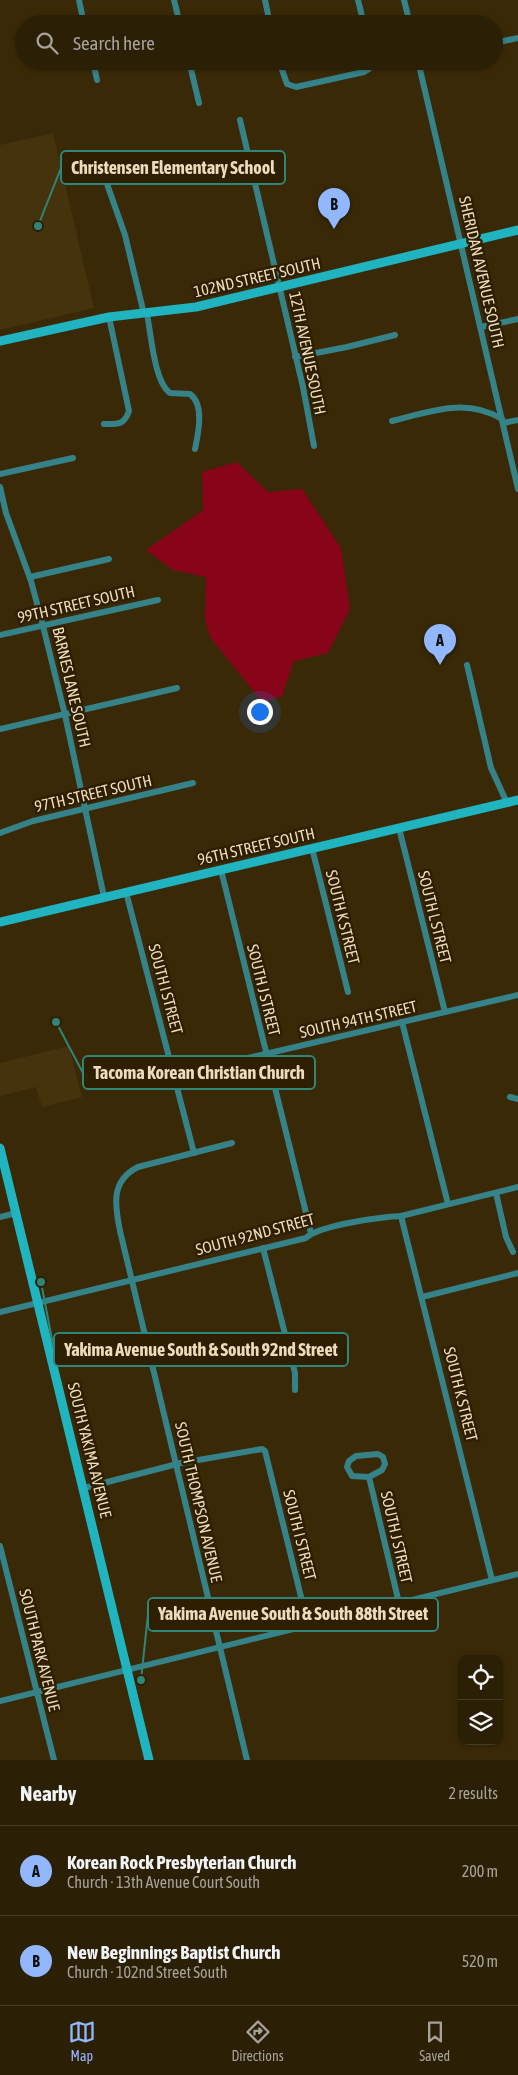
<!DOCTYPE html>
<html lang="en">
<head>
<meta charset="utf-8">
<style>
  :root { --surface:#2b1f05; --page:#372c13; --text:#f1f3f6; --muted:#a6a29a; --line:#473d27; --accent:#93b7fd }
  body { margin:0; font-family:"Asap Condensed",sans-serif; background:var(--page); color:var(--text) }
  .controls { position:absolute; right:15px; bottom:15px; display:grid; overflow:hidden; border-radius:10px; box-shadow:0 1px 4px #0004 }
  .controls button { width:45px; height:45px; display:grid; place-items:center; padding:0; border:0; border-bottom:1px solid var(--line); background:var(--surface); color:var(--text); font:25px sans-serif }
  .you { position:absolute; left:259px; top:711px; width:18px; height:18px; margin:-12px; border:4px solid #fff; border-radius:50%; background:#1a73e8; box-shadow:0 0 0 8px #1a73e833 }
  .badge { display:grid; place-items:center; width:32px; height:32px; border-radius:50%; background:var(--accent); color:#111; font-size:16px; font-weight:700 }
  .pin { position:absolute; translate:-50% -41px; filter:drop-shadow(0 1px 2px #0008) }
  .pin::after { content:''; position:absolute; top:26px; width:18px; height:15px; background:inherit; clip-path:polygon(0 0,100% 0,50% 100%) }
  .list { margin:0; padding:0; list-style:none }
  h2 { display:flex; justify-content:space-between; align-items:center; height:65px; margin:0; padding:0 20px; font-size:21px }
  h2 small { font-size:16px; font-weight:400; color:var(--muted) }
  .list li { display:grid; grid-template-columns:32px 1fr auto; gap:15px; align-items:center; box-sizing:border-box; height:90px; padding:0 20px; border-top:1px solid var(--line) }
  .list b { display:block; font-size:19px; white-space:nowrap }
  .list p { margin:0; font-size:16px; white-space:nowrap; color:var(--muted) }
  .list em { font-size:16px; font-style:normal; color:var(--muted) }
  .icon { flex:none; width:28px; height:28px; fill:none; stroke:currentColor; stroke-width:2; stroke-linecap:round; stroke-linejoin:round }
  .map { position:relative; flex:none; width:518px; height:1760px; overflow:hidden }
  .search { position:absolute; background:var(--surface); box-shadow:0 1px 4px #0004; left:15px; right:15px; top:15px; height:55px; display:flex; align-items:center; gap:12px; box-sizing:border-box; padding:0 18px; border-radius:28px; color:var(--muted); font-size:19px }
  .sheet { height:245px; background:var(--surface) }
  nav { display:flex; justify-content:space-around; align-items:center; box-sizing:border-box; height:70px; border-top:1px solid var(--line); background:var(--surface); font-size:14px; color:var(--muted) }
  nav a { display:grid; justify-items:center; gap:2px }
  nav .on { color:var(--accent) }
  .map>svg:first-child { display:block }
  .built { fill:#45330d }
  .green { fill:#870419 }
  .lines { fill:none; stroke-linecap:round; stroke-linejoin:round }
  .street { stroke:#358389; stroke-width:6 }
  .secondary { stroke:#1fb4bf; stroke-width:9 }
  .labels { text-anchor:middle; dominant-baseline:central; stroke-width:5; stroke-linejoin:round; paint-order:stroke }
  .street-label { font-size:16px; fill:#ecdcbd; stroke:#2e1f00 }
  .leader { fill:none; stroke:#30857a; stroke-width:2 }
  .callout-dot { fill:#30857a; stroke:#2e1f00; stroke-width:2 }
  .callout { fill:#2e1f00; stroke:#30857a; stroke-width:2 }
  .callout-label { font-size:18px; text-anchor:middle; font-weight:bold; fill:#ecdcbd }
</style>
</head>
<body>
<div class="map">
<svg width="518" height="1760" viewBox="0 0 518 1760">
  <rect width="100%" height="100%" fill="#392907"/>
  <g class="built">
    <path d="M 53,133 L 94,308 L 0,330 L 0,145 Z"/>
    <path d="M 69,1046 L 82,1097 L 42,1107 L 36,1087 L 0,1096 L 0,1063 Z"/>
  </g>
  <path class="green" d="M 237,462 L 268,492 L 302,489 L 341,548 L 350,609 L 328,653 L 294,661 L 282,696 L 263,703 L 210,637 L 205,620 L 206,577 L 173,570 L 146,550 L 203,510 L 202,472 Z"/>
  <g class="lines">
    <g class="street">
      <path d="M 79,0 L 84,24"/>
      <path d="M 174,0 L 180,24"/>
      <path d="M 265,0 L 270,24"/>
      <path d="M 358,0 L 364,24"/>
      <path d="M 404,0 L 410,24"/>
      <path d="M 494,43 L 518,38"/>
      <path d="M 93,61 L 97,80"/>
      <path d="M 189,61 L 199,103"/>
      <path d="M 279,61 L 287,84 L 296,87 L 364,72 L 369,69 L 371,61"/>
      <path d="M 418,61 L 518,489"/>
      <path d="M 240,120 L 303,387 L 314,446"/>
      <path d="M 106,167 L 107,184 L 125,235 L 144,314"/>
      <path d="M 147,314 C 151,333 154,382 170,393 L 190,394 C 205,405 198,434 195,449"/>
      <path d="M 481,327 L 518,319"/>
      <path d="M 295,357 L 347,347 L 395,335"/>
      <path d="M 392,421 C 429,412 465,397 502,419"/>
      <path d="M 503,423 L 518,420"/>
      <path d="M 104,424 C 119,424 124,425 129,411 L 109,317"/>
      <path d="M 0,474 L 73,458"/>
      <path d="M 0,487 L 6,513 L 31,581 L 43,626 L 65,715 L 104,897"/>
      <path d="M 30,577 L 109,559"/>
      <path d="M 0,635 L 158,600"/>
      <path d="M 467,665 L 491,768 L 507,803"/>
      <path d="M 0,729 L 177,688"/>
      <path d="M 399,828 L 445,1012"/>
      <path d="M 0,833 L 33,821 L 193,783"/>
      <path d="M 312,848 L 348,992"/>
      <path d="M 221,870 L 311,1233"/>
      <path d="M 126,892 L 194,1153"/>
      <path d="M 402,1022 L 448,1204"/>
      <path d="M 175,1075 L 518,995"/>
      <path d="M 510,1097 L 518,1099"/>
      <path d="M 232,1143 L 138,1167 C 110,1181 115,1206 120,1231 L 247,1760"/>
      <path d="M 496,1193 L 506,1237 L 513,1252"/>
      <path d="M 401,1216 L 492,1580"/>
      <path d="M 0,1217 L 16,1213"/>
      <path d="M 263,1248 L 295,1373 L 295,1390"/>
      <path d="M 422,1297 L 518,1273"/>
      <path d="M 0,1312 L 306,1238 C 319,1225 382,1217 401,1216 L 518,1187"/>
      <path d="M 369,1477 L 352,1476 L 347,1467 L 349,1461 L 356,1456 L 378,1454 L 383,1457 L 385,1464 L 382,1470 L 369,1477 L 399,1603"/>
      <path d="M 84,1488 L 181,1463 L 262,1449 L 265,1451 L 308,1625"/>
      <path d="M 0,1546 L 54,1760"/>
      <path d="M 0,1701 L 518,1574"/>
    </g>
    <g class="secondary">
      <path d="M 0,341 L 109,317 L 196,307 L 518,230"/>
      <path d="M 0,922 L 518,800"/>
      <path d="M 0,1148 L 149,1760"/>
    </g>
  </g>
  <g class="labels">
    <g class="street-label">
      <text transform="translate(482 272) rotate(77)">SHERIDAN AVENUE SOUTH</text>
      <text transform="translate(257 277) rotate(-13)">102ND STREET SOUTH</text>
      <text transform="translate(308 353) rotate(78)">12TH AVENUE SOUTH</text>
      <text transform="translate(76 604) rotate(-13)">99TH STREET SOUTH</text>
      <text transform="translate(72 687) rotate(77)">BARNES LANE SOUTH</text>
      <text transform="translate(93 793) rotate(-13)">97TH STREET SOUTH</text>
      <text transform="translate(256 846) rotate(-13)">96TH STREET SOUTH</text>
      <text transform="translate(343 917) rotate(76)">SOUTH K STREET</text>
      <text transform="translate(435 917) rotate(76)">SOUTH L STREET</text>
      <text transform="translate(166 989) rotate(75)">SOUTH I STREET</text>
      <text transform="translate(264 990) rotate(76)">SOUTH J STREET</text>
      <text transform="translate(358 1019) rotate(-13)">SOUTH 94TH STREET</text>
      <text transform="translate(255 1234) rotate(-15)">SOUTH 92ND STREET</text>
      <text transform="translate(461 1394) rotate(76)">SOUTH K STREET</text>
      <text transform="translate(90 1450) rotate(76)">SOUTH YAKIMA AVENUE</text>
      <text transform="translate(199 1502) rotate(77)">SOUTH THOMPSON AVENUE</text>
      <text transform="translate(300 1535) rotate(76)">SOUTH I STREET</text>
      <text transform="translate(397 1537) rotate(77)">SOUTH J STREET</text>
      <text transform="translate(40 1650) rotate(76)">SOUTH PARK AVENUE</text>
    </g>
  </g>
  <path class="leader" d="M38 226L61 168M56 1022L83 1073M41 1282L54 1350M141 1680L148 1614"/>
  <g class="callout-dot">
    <circle cx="38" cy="226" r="5"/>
    <circle cx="56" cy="1022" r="5"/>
    <circle cx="41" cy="1282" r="5"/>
    <circle cx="141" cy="1680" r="5"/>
  </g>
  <g class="callout">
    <rect x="61" y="151" width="224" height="33" rx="5"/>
    <rect x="83" y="1056" width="232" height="33" rx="5"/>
    <rect x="54" y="1333" width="294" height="33" rx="5"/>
    <rect x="148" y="1598" width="290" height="33" rx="5"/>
  </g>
  <g class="callout-label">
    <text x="173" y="174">Christensen Elementary School</text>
    <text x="199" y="1079">Tacoma Korean Christian Church</text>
    <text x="201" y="1356">Yakima Avenue South &amp; South 92nd Street</text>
    <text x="293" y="1620">Yakima Avenue South &amp; South 88th Street</text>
  </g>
</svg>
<div class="controls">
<button><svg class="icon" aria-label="locate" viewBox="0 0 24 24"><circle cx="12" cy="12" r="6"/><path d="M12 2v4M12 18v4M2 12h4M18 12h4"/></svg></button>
<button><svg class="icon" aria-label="layers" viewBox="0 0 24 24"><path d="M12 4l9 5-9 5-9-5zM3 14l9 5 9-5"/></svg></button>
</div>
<div class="you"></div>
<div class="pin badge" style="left:440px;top:665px">A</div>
<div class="pin badge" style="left:334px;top:229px">B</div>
<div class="search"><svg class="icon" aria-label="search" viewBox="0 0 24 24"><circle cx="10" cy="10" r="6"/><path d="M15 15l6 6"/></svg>Search here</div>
</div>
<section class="sheet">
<h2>Nearby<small>2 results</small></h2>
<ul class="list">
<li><span class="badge">A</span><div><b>Korean Rock Presbyterian Church</b><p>Church · 13th Avenue Court South</p></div><em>200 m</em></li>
<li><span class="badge">B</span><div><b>New Beginnings Baptist Church</b><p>Church · 102nd Street South</p></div><em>520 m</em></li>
</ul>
</section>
<nav>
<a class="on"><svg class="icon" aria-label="map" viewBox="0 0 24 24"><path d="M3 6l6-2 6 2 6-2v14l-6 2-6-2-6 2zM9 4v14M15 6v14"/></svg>Map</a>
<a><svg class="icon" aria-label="directions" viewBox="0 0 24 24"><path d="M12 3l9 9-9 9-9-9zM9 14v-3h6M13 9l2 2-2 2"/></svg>Directions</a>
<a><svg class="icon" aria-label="saved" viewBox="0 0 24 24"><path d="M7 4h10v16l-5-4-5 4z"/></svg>Saved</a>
</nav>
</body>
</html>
